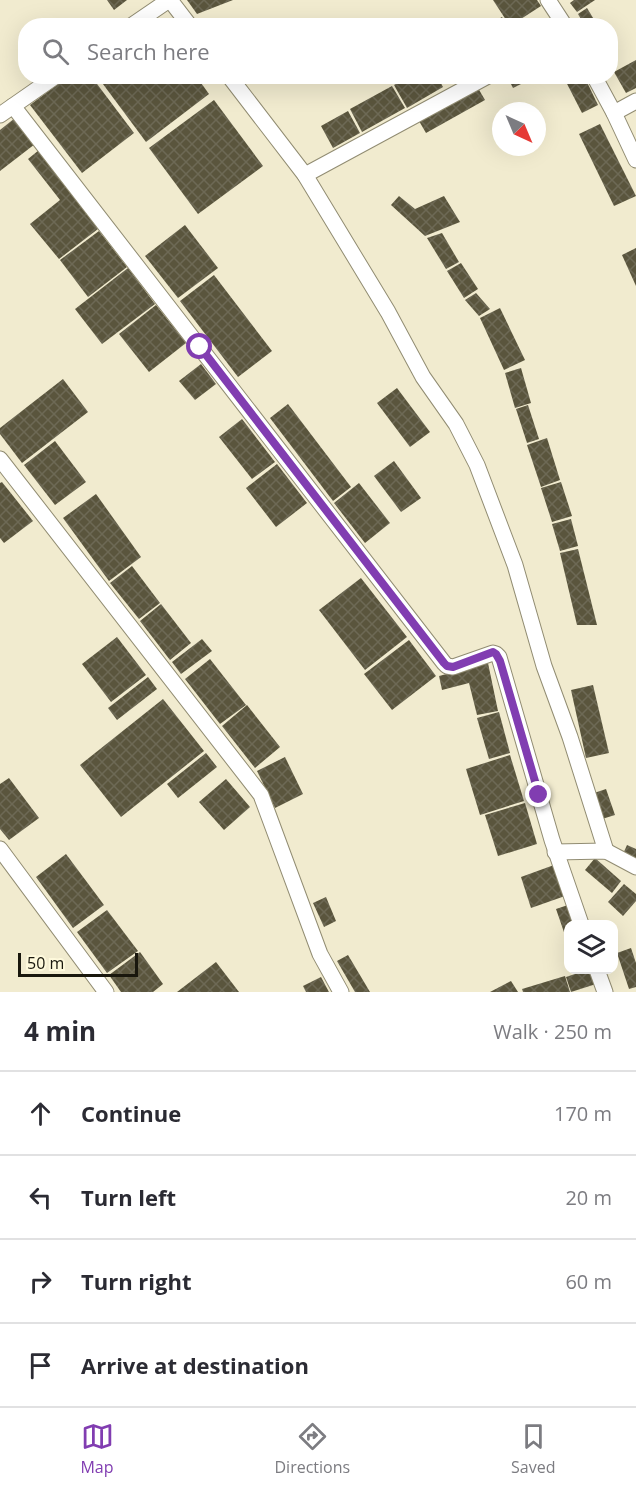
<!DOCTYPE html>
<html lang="en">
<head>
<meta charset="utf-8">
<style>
  :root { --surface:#fff; --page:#f2f2f3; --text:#2b2b33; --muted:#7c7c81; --line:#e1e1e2; --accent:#813db1 }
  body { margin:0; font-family:"Open Sans",sans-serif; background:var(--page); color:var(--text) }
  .controls { position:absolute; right:18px; bottom:18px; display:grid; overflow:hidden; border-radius:12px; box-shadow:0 6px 24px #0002 }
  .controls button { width:54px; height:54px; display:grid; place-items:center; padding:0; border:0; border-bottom:2px solid var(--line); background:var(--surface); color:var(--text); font:30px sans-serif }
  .compass { position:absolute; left:492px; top:102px; width:54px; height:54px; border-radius:50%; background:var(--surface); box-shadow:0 6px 24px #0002; rotate:136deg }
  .scale { position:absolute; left:18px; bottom:15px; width:120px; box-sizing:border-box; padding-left:6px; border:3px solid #19170d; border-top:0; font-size:16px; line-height:21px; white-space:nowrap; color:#19170d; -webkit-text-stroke:4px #fef9dc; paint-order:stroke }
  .stop { position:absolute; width:18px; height:18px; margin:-14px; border:4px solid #813db1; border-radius:50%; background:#fff }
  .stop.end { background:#813db1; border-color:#fff; box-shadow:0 2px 6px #0008 }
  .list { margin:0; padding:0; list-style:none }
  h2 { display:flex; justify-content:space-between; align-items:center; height:78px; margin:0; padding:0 24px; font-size:26px }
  h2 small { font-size:20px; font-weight:400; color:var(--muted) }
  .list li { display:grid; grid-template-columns:39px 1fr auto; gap:18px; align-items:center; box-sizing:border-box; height:84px; padding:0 24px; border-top:2px solid var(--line) }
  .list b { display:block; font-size:22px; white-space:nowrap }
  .list em { font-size:20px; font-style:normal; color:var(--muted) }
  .icon { flex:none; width:33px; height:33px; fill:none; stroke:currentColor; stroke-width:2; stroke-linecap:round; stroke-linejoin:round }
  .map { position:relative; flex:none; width:636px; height:992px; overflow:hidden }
  .search { position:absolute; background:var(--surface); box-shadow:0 6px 24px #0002; left:18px; right:18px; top:18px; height:66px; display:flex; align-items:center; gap:15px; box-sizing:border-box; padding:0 21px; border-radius:24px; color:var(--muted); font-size:22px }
  .sheet { height:414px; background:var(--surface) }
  nav { display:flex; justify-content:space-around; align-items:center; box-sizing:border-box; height:84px; border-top:2px solid var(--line); background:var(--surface); font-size:16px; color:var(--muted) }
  nav a { display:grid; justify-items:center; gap:3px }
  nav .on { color:var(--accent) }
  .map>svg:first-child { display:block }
  .building { fill:url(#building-cross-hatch) }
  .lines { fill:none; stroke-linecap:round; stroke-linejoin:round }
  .street-casing { stroke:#918c72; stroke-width:17 }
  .street { stroke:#fff; stroke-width:15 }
  .route { stroke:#813db1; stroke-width:8 }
</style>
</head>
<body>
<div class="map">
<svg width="636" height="992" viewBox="0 0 636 992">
  <defs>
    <pattern id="building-cross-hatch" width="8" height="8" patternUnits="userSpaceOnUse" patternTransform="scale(1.5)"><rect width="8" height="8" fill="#5a553d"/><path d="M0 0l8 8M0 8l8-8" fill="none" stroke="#6d6955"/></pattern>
  </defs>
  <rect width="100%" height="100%" fill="#f1ebcf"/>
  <g class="building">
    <path d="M 107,0 L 127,0 L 114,10 Z"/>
    <path d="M 187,0 L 233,0 L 197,14 Z"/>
    <path d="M 493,0 L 537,0 L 541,6 L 510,26 Z"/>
    <path d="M 574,0 L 595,0 L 577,12 L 570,3 Z"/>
    <path d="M 587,8 L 598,26 L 585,26 L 578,14 Z"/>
    <path d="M 151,16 L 158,26 L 138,26 Z"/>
    <path d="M 502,17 L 507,26 L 487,26 Z"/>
    <path d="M 636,60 L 636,88 L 626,93 L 614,72 Z"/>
    <path d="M 69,76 L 91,76 L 134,133 L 82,173 L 30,105 Z"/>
    <path d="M 97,76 L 196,76 L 209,94 L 146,142 Z"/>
    <path d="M 410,76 L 437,76 L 443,87 L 407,108 L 394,85 Z"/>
    <path d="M 507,76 L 537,76 L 513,88 Z"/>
    <path d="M 563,76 L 584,76 L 598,105 L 582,113 Z"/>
    <path d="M 392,86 L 405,108 L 362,132 L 350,109 Z"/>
    <path d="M 478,88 L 485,100 L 426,133 L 419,121 Z"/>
    <path d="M 214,100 L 263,166 L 198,214 L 149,148 Z"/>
    <path d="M 348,111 L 360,133 L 333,148 L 321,126 Z"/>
    <path d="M 15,118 L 35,144 L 0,171 L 0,130 Z"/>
    <path d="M 600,124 L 636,196 L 614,206 L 579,134 Z"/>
    <path d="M 39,150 L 98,229 L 59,259 L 30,224 L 60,200 L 28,159 Z"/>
    <path d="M 399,196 L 415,209 L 444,196 L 460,222 L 425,236 L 391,205 Z"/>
    <path d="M 185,225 L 218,268 L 178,298 L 145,256 Z"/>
    <path d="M 99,231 L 127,267 L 88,297 L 60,260 Z"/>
    <path d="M 442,233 L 459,262 L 446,269 L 427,238 Z"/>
    <path d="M 636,248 L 636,286 L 622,255 Z"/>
    <path d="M 461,263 L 478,289 L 464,298 L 447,271 Z"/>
    <path d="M 128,268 L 155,304 L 102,344 L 75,309 Z"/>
    <path d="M 214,275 L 272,351 L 238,377 L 180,301 Z"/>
    <path d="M 476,293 L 490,309 L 479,316 L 465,300 Z"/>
    <path d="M 156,305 L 186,343 L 149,372 L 119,334 Z"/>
    <path d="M 500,308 L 525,360 L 504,370 L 480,318 Z"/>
    <path d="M 201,364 L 216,384 L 195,400 L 179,381 Z"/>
    <path d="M 521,368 L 531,403 L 515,408 L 505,373 Z"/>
    <path d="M 63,379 L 88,412 L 22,463 L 0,434 L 0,428 Z"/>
    <path d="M 397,388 L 430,432 L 410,447 L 377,403 Z"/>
    <path d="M 288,404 L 351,487 L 333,501 L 270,418 Z"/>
    <path d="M 528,405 L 539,439 L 527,443 L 516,409 Z"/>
    <path d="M 242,419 L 275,462 L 252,479 L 219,437 Z"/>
    <path d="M 547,438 L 560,480 L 541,487 L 527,445 Z"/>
    <path d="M 55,441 L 86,482 L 55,505 L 24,465 Z"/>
    <path d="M 394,461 L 421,498 L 401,512 L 374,476 Z"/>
    <path d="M 277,464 L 307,503 L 276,527 L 246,488 Z"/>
    <path d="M 2,482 L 33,521 L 4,543 L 0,538 L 0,483 Z"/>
    <path d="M 561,482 L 572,516 L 552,522 L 541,488 Z"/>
    <path d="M 359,483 L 390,523 L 365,543 L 334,503 Z"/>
    <path d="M 96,494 L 141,557 L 109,581 L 63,518 Z"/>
    <path d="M 571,519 L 578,546 L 560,551 L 552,524 Z"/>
    <path d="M 578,549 L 597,625 L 577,625 L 560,553 Z"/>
    <path d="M 132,566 L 160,603 L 139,619 L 110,583 Z"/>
    <path d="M 361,578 L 407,637 L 365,670 L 319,610 Z"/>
    <path d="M 161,604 L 191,643 L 170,660 L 140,621 Z"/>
    <path d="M 117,637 L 146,675 L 111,702 L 82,664 Z"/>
    <path d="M 202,639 L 212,651 L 181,674 L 172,662 Z"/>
    <path d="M 409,640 L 436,676 L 392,710 L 364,674 Z"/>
    <path d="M 210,659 L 246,705 L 220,724 L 185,679 Z"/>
    <path d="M 488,663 L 498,711 L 477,715 L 469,683 L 442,690 L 439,676 Z"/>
    <path d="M 148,677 L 157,689 L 117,720 L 108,708 Z"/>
    <path d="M 593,685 L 609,753 L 586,758 L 571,690 Z"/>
    <path d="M 163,699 L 204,751 L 121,817 L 80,765 Z"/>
    <path d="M 247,705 L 280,747 L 255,768 L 222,726 Z"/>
    <path d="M 499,712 L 510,753 L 489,759 L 477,718 Z"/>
    <path d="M 206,753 L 217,767 L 178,798 L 167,784 Z"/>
    <path d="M 510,755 L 524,801 L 480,815 L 466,769 Z"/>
    <path d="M 285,757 L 303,794 L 275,808 L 257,771 Z"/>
    <path d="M 9,778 L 39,818 L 9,840 L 0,829 L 0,784 Z"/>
    <path d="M 226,779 L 250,807 L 224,830 L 199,802 Z"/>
    <path d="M 606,789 L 615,815 L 602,819 L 594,793 Z"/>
    <path d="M 525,803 L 537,844 L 498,856 L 485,815 Z"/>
    <path d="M 627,845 L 636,849 L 636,860 L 623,854 Z"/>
    <path d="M 66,854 L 104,905 L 73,928 L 36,877 Z"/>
    <path d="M 595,858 L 621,881 L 612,893 L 585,870 Z"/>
    <path d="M 554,865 L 565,896 L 531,908 L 521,877 Z"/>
    <path d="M 624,884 L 636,894 L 636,901 L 623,916 L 608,902 Z"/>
    <path d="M 326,897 L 336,921 L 324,927 L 313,903 Z"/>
    <path d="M 568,905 L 575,924 L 568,924 L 568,937 L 566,938 L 556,909 Z"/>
    <path d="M 107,910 L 138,951 L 107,973 L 77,932 Z"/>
    <path d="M 631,948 L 636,963 L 636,987 L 629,989 L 617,953 Z"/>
    <path d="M 140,952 L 163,984 L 153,992 L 121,992 L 109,975 Z"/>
    <path d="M 348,955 L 370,992 L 355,992 L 337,961 Z"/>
    <path d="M 216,962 L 239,992 L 177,992 Z"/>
    <path d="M 587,970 L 591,970 L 596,984 L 571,992 L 566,977 Z"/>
    <path d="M 565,976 L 570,992 L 523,992 L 522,989 Z"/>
    <path d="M 321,977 L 329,992 L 306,992 L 303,986 Z"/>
    <path d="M 511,981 L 518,992 L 490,992 Z"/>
  </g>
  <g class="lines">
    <g class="street-casing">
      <g id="street">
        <path d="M 170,0 L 190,26"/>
        <path d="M 548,0 L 565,26"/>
        <path d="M 131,26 L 169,0"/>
        <path d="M 229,76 L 305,175 L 388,312 L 423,377 L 456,424 L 477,465 L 515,565 L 544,666 L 570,737 L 606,851"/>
        <path d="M 594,76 L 614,113 L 636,160"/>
        <path d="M 13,106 L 444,663 L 447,666 L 453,667 L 493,653 L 496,654 L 499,657 L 552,840 L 581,924"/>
        <path d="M 614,113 L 636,101"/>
        <path d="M 0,115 L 56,76"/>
        <path d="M 305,175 L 488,76"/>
        <path d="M 0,459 L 261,795 L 320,954 L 341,992"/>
        <path d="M 0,849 L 106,992"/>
        <path d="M 555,852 L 606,851 L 636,867"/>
        <path d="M 597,970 L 605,992"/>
      </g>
    </g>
    <use href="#street" class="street"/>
  </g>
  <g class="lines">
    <path class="route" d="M 200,347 L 444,663 L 447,666 L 453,667 L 493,652 L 496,654 L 500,661 L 539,795"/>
  </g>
</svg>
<div class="controls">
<button><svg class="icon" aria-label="layers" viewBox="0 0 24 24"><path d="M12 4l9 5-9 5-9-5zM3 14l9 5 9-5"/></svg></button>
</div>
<svg class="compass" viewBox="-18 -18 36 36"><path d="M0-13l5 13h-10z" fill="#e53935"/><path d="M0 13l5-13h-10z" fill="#7c7c81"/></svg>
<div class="scale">50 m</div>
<div class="stop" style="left:200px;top:347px"></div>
<div class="stop end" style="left:539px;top:795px"></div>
<div class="search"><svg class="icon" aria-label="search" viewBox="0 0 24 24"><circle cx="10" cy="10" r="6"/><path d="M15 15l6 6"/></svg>Search here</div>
</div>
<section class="sheet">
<h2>4 min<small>Walk · 250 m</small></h2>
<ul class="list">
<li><svg class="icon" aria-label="ahead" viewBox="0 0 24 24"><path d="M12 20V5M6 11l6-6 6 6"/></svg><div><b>Continue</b></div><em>170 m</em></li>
<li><svg class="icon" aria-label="left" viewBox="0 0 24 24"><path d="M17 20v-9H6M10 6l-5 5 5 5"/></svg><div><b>Turn left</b></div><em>20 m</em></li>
<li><svg class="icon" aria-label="right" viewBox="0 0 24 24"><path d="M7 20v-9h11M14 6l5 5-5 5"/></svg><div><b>Turn right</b></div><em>60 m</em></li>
<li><svg class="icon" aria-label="arrive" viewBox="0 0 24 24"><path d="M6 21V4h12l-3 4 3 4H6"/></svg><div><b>Arrive at destination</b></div></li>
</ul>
</section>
<nav>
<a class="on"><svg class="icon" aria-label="map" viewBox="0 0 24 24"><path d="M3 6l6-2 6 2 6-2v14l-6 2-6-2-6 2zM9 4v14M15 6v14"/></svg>Map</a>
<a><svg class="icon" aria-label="directions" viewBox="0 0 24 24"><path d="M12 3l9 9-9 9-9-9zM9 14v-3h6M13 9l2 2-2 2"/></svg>Directions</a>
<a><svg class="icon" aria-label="saved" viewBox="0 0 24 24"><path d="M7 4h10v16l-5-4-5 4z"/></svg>Saved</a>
</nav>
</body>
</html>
